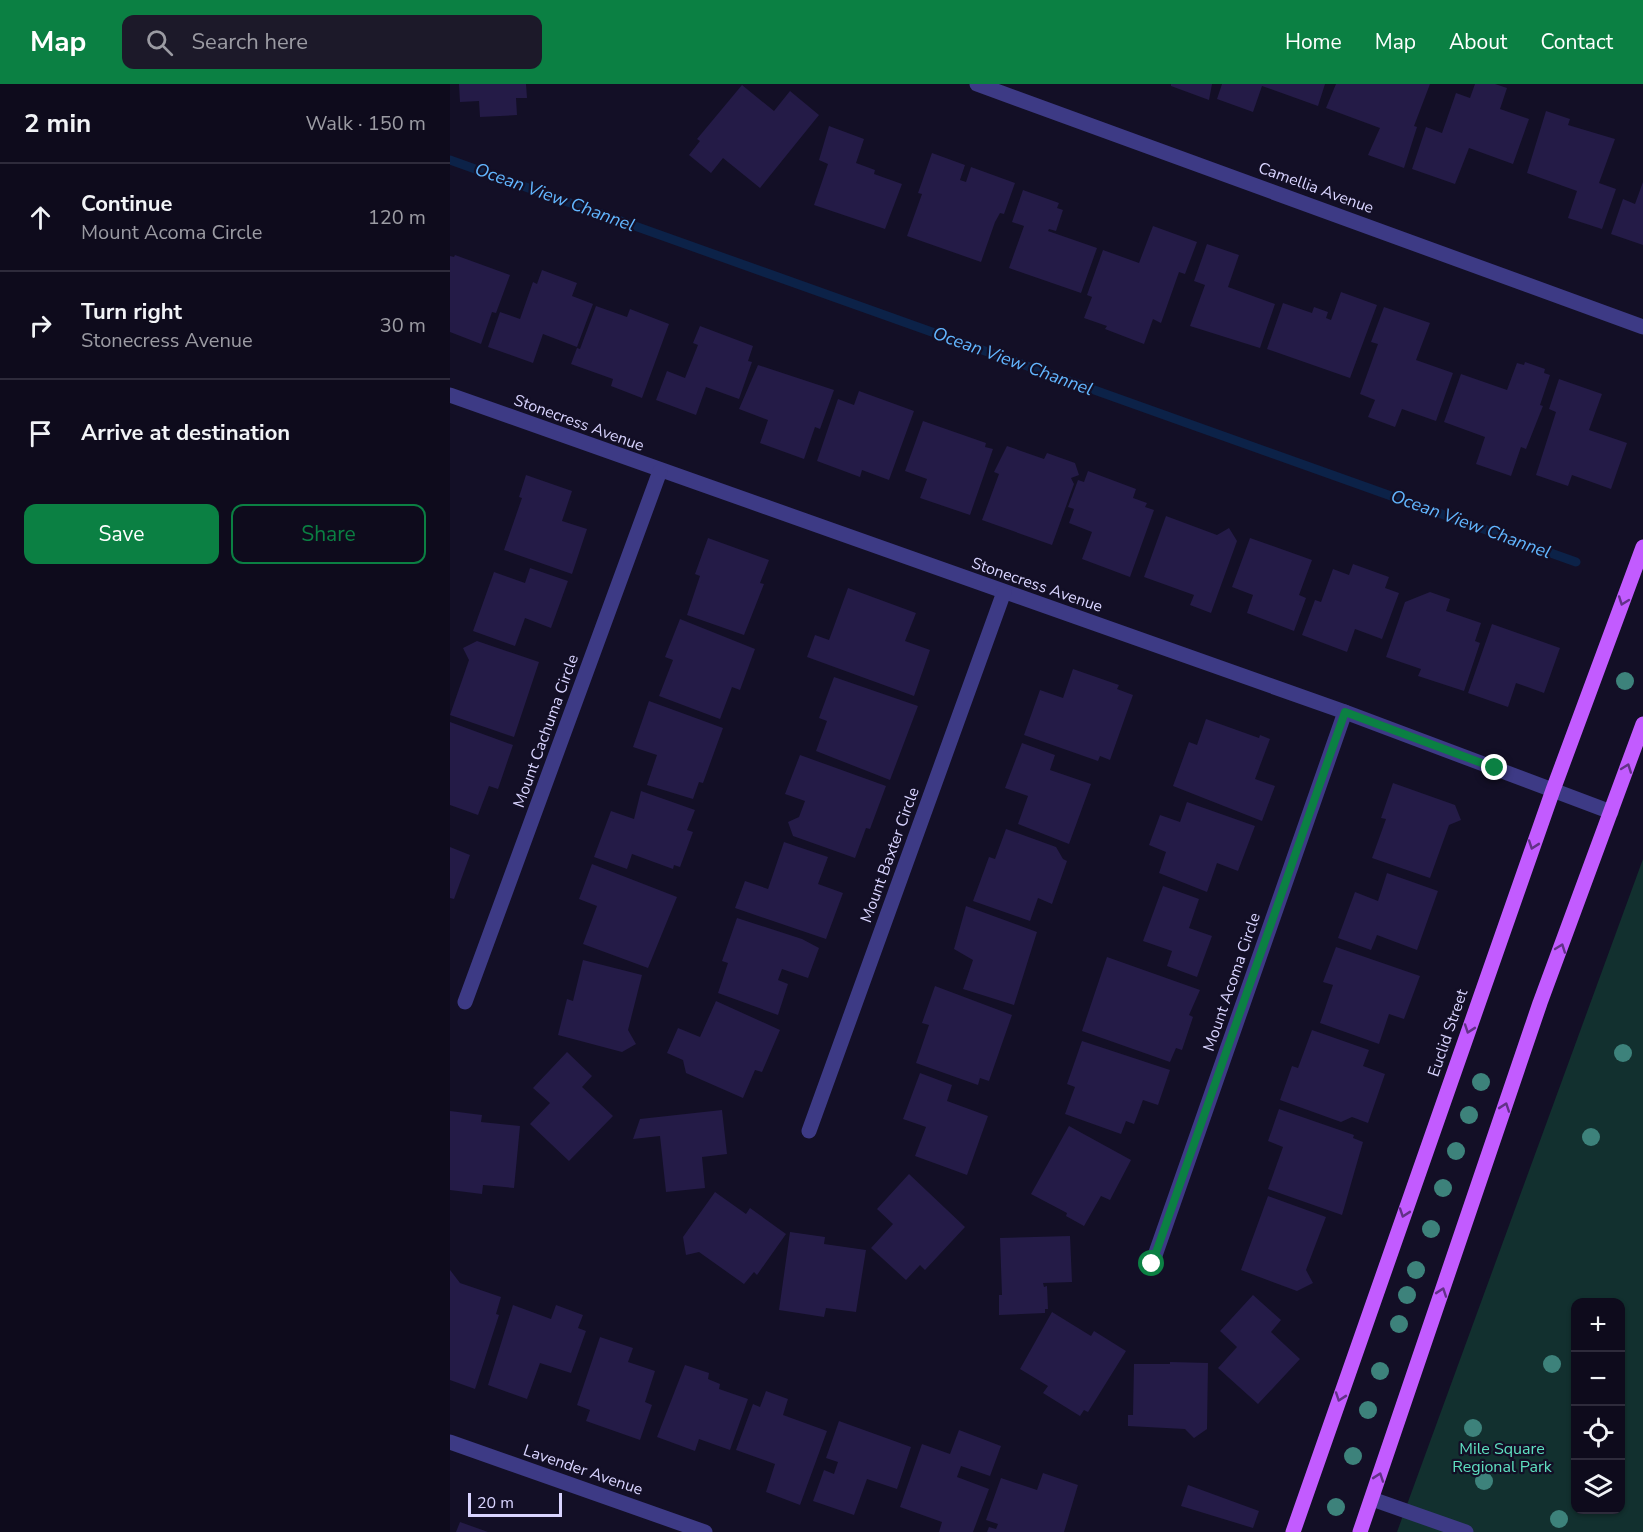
<!DOCTYPE html>
<html lang="en">
<head>
<meta charset="utf-8">
<style>
  :root { --surface:#0e0b1c; --page:#1c1929; --text:#f1f3f6; --muted:#9b9ba3; --line:#2e2b3b; --accent:#0b8043 }
  body { margin:0; font-family:"Nunito Sans",sans-serif; background:var(--page); color:var(--text) }
  .controls { position:absolute; right:18px; bottom:18px; display:grid; overflow:hidden; border-radius:12px; box-shadow:0 2px 4px #0004 }
  .controls button { width:54px; height:54px; display:grid; place-items:center; padding:0; border:0; border-bottom:2px solid var(--line); background:var(--surface); color:var(--text); font:30px sans-serif }
  .scale { position:absolute; left:18px; bottom:15px; width:94px; box-sizing:border-box; padding-left:6px; border:3px solid #d9d4ff; border-top:0; font-size:16px; line-height:21px; white-space:nowrap; color:#d9d4ff; -webkit-text-stroke:4px #130f26; paint-order:stroke }
  .stop { position:absolute; width:18px; height:18px; margin:-14px; border:4px solid #0b8043; border-radius:50%; background:#fff }
  .stop.end { background:#0b8043; border-color:#fff; box-shadow:0 2px 6px #0008 }
  .list { margin:0; padding:0; list-style:none }
  h2 { display:flex; justify-content:space-between; align-items:center; height:78px; margin:0; padding:0 24px; font-size:26px }
  h2 small { font-size:20px; font-weight:400; color:var(--muted) }
  .list li { display:grid; grid-template-columns:39px 1fr auto; gap:18px; align-items:center; box-sizing:border-box; height:108px; padding:0 24px; border-top:2px solid var(--line) }
  .list b { display:block; font-size:22px; white-space:nowrap }
  .list p { margin:0; font-size:20px; white-space:nowrap; color:var(--muted) }
  .list em { font-size:20px; font-style:normal; color:var(--muted) }
  .actions { display:flex; gap:12px; padding:18px 24px }
  .actions a { flex:1; padding:14px 0; border:2px solid var(--accent); border-radius:12px; text-align:center; font-size:21px; color:var(--accent) }
  .actions .main { background:var(--accent); color:#fff }
  .icon { flex:none; width:33px; height:33px; fill:none; stroke:currentColor; stroke-width:2; stroke-linecap:round; stroke-linejoin:round }
  .map { position:relative; flex:none; width:1193px; height:1448px; overflow:hidden }
  header { display:flex; align-items:center; gap:36px; box-sizing:border-box; height:84px; padding:0 30px; background:var(--accent); color:#fff }
  header strong { font-size:28px }
  nav { display:flex; gap:33px; margin-inline-start:auto; font-size:21px }
  .search { width:420px; height:54px; background:var(--page); display:flex; align-items:center; gap:15px; box-sizing:border-box; padding:0 21px; border-radius:12px; color:var(--muted); font-size:22px }
  main { display:flex }
  aside { flex:1; background:var(--surface) }
  .map>svg:first-child { display:block }
  .green { fill:#12302f; fill-rule:evenodd }
  .lines { fill:none; stroke-linecap:round; stroke-linejoin:round }
  .stream { stroke:#0c2248; stroke-width:9 }
  .building { fill:#241b47 }
  .minor { stroke:#3d3a85; stroke-width:15 }
  .major { stroke:#c25bff; stroke-width:15 }
  .tree { fill:#3d827b }
  .oneway { stroke:#623188 }
  .route { stroke:#0b8043; stroke-width:8 }
  .labels { text-anchor:middle; dominant-baseline:central; stroke-width:4.5; stroke-linejoin:round; paint-order:stroke }
  .street-label { font-size:16px; fill:#d9d4ff; stroke:#130f26 }
  .park-label { font-size:16px; fill:#5fe0c0; stroke:#130f26 }
  .water-label { font-size:18px; font-style:italic; fill:#62b6ff; stroke:#130f26 }
</style>
</head>
<body>
<header>
<strong>Map</strong>
<div class="search"><svg class="icon" aria-label="search" viewBox="0 0 24 24"><circle cx="10" cy="10" r="6"/><path d="M15 15l6 6"/></svg>Search here</div>
<nav><a>Home</a><a>Map</a><a>About</a><a>Contact</a></nav>
</header>
<main>
<aside>
<h2>2 min<small>Walk · 150 m</small></h2>
<ul class="list">
<li><svg class="icon" aria-label="ahead" viewBox="0 0 24 24"><path d="M12 20V5M6 11l6-6 6 6"/></svg><div><b>Continue</b><p>Mount Acoma Circle</p></div><em>120 m</em></li>
<li><svg class="icon" aria-label="right" viewBox="0 0 24 24"><path d="M7 20v-9h11M14 6l5 5-5 5"/></svg><div><b>Turn right</b><p>Stonecress Avenue</p></div><em>30 m</em></li>
<li><svg class="icon" aria-label="arrive" viewBox="0 0 24 24"><path d="M6 21V4h12l-3 4 3 4H6"/></svg><div><b>Arrive at destination</b></div></li>
</ul>
<div class="actions"><a class="main">Save</a><a>Share</a></div>
</aside>
<div class="map">
<svg width="1193" height="1448" viewBox="0 0 1193 1448">
  <rect width="100%" height="100%" fill="#130f26"/>
  <path class="green" d="M 1193,775 L 1193,1448 L 947,1448 ZM 1126,1218 L 1170,1218 L 1170,1426 L 1126,1426 Z"/>
  <g class="lines">
    <path class="stream" d="M 0,76 L 1126,478"/>
  </g>
  <g class="building">
    <path d="M 9,0 L 76,0 L 77,14 L 66,14 L 67,31 L 30,33 L 29,17 L 10,18 Z"/>
    <path d="M 721,0 L 762,0 L 759,16 L 721,2 Z"/>
    <path d="M 772,0 L 875,0 L 868,22 L 812,2 L 803,28 L 767,15 Z"/>
    <path d="M 886,0 L 980,0 L 964,42 L 967,43 L 954,84 L 918,71 L 930,44 L 876,24 Z"/>
    <path d="M 1025,0 L 1045,0 L 1057,4 L 1050,25 L 1079,35 L 1063,80 L 1019,64 L 1005,100 L 962,85 L 976,43 L 992,49 L 1006,9 L 1020,14 Z"/>
    <path d="M 292,1 L 324,27 L 340,7 L 369,31 L 310,104 L 273,74 L 261,89 L 239,71 L 250,57 L 247,55 Z"/>
    <path d="M 1096,27 L 1120,35 L 1118,41 L 1165,55 L 1149,99 L 1166,105 L 1152,145 L 1118,134 L 1127,107 L 1077,89 Z"/>
    <path d="M 379,42 L 414,55 L 406,79 L 425,86 L 424,90 L 452,100 L 435,145 L 364,121 L 378,80 L 369,76 Z"/>
    <path d="M 482,69 L 515,81 L 510,96 L 516,98 L 521,83 L 565,99 L 554,130 L 550,129 L 545,138 L 531,178 L 457,152 L 472,110 L 468,109 Z"/>
    <path d="M 1193,98 L 1193,161 L 1161,150 L 1173,115 L 1185,120 Z"/>
    <path d="M 573,106 L 609,119 L 607,124 L 613,126 L 606,147 L 599,145 L 598,147 L 647,164 L 631,209 L 559,184 L 574,142 L 562,138 Z"/>
    <path d="M 703,142 L 747,158 L 735,190 L 729,188 L 711,239 L 703,235 L 694,260 L 655,245 L 657,242 L 634,234 L 642,213 L 637,211 L 653,166 L 689,179 Z"/>
    <path d="M 757,160 L 789,171 L 778,203 L 825,220 L 810,264 L 740,242 L 755,201 L 744,197 Z"/>
    <path d="M 5,171 L 60,191 L 46,229 L 42,228 L 31,260 L 0,248 L 0,172 L 4,173 Z"/>
    <path d="M 92,186 L 127,199 L 122,212 L 143,220 L 127,263 L 93,250 L 83,279 L 38,263 L 50,228 L 70,235 L 83,198 L 87,200 Z"/>
    <path d="M 891,208 L 927,221 L 900,294 L 817,265 L 833,219 L 862,229 L 864,223 L 878,228 L 876,234 L 881,236 Z"/>
    <path d="M 146,222 L 177,233 L 180,225 L 219,240 L 192,314 L 161,302 L 163,295 L 121,280 L 127,264 L 130,265 Z"/>
    <path d="M 934,223 L 980,239 L 966,276 L 1003,289 L 986,337 L 952,325 L 945,343 L 918,333 L 925,316 L 910,310 L 928,260 L 921,258 Z"/>
    <path d="M 250,242 L 303,262 L 298,277 L 302,278 L 289,315 L 256,303 L 246,331 L 206,316 L 217,287 L 235,294 L 248,261 L 243,259 Z"/>
    <path d="M 1075,278 L 1095,285 L 1094,289 L 1100,291 L 1090,321 L 1093,322 L 1089,332 L 1076,365 L 1071,363 L 1061,392 L 1026,380 L 1035,353 L 994,338 L 1011,290 L 1057,306 L 1067,279 L 1074,281 Z"/>
    <path d="M 308,281 L 384,306 L 370,345 L 365,343 L 354,375 L 310,359 L 318,336 L 289,325 Z"/>
    <path d="M 1109,295 L 1152,310 L 1139,346 L 1177,359 L 1161,405 L 1122,391 L 1118,402 L 1086,391 L 1106,328 L 1099,325 Z"/>
    <path d="M 409,307 L 464,327 L 439,396 L 412,386 L 410,393 L 367,377 L 388,315 L 404,321 Z"/>
    <path d="M 473,337 L 536,359 L 535,363 L 543,365 L 520,431 L 470,414 L 477,395 L 455,387 Z"/>
    <path d="M 557,362 L 594,375 L 597,369 L 625,379 L 629,391 L 621,394 L 624,400 L 602,461 L 532,436 L 549,390 L 544,388 Z"/>
    <path d="M 638,387 L 686,405 L 683,414 L 697,419 L 695,423 L 704,426 L 680,493 L 632,475 L 642,448 L 619,439 L 624,425 L 618,423 L 628,396 L 634,398 Z"/>
    <path d="M 76,391 L 122,407 L 112,437 L 137,445 L 122,490 L 54,466 L 72,414 L 69,413 Z"/>
    <path d="M 716,432 L 767,451 L 779,444 L 787,457 L 761,529 L 740,521 L 744,511 L 694,493 Z"/>
    <path d="M 258,454 L 319,476 L 310,499 L 314,500 L 294,551 L 237,531 L 250,492 L 245,490 Z"/>
    <path d="M 800,454 L 862,476 L 849,511 L 856,514 L 844,547 L 797,529 L 803,511 L 782,503 Z"/>
    <path d="M 903,480 L 939,493 L 935,504 L 949,509 L 932,555 L 905,545 L 897,568 L 852,551 L 865,516 L 871,518 L 883,485 L 899,491 Z"/>
    <path d="M 80,484 L 118,497 L 101,544 L 75,534 L 65,562 L 23,547 L 44,488 L 75,499 Z"/>
    <path d="M 398,504 L 466,529 L 455,557 L 480,566 L 464,612 L 357,573 L 365,551 L 379,556 Z"/>
    <path d="M 980,508 L 1000,515 L 996,527 L 1031,539 L 1025,557 L 1030,559 L 1014,607 L 968,592 L 971,585 L 936,573 L 955,518 Z"/>
    <path d="M 230,535 L 305,565 L 290,606 L 282,603 L 270,635 L 209,612 L 223,576 L 215,573 Z"/>
    <path d="M 1042,540 L 1110,564 L 1094,609 L 1066,599 L 1058,623 L 1018,609 Z"/>
    <path d="M 27,557 L 89,578 L 64,653 L 0,631 L 19,576 L 13,564 Z"/>
    <path d="M 623,585 L 669,601 L 667,605 L 683,611 L 660,676 L 650,672 L 648,677 L 574,651 L 590,606 L 613,614 Z"/>
    <path d="M 384,593 L 468,622 L 440,696 L 366,667 L 377,637 L 369,634 Z"/>
    <path d="M 199,617 L 273,644 L 253,699 L 249,698 L 243,715 L 197,701 L 207,671 L 183,663 Z"/>
    <path d="M 756,635 L 809,654 L 810,651 L 820,655 L 805,695 L 825,702 L 812,737 L 723,702 L 739,658 L 747,661 Z"/>
    <path d="M 0,638 L 63,661 L 48,705 L 39,702 L 28,731 L 0,721 Z"/>
    <path d="M 572,659 L 605,671 L 600,686 L 641,700 L 619,760 L 568,740 L 578,712 L 555,704 Z"/>
    <path d="M 350,671 L 436,702 L 420,745 L 416,744 L 405,774 L 343,752 L 338,738 L 349,733 L 355,717 L 335,710 Z"/>
    <path d="M 943,699 L 1005,721 L 1011,736 L 999,741 L 980,794 L 922,774 L 936,735 L 931,734 Z"/>
    <path d="M 191,707 L 245,726 L 237,746 L 243,748 L 230,783 L 224,781 L 223,785 L 182,770 L 177,785 L 144,773 L 161,727 L 184,735 Z"/>
    <path d="M 737,718 L 805,742 L 788,787 L 767,779 L 757,808 L 709,789 L 716,768 L 699,761 L 710,731 L 730,738 Z"/>
    <path d="M 556,745 L 606,763 L 613,775 L 617,777 L 602,820 L 588,814 L 580,837 L 523,817 L 539,773 L 545,775 Z"/>
    <path d="M 334,758 L 378,773 L 368,800 L 393,809 L 376,855 L 285,824 L 295,797 L 318,805 Z"/>
    <path d="M 0,763 L 20,771 L 4,815 L 0,814 Z"/>
    <path d="M 142,780 L 227,813 L 198,884 L 133,860 L 147,822 L 129,815 Z"/>
    <path d="M 937,789 L 988,807 L 967,866 L 927,851 L 921,866 L 888,854 L 905,808 L 928,817 Z"/>
    <path d="M 713,802 L 749,815 L 739,844 L 762,852 L 747,893 L 717,882 L 722,867 L 693,857 Z"/>
    <path d="M 516,822 L 587,848 L 564,921 L 513,905 L 523,876 L 504,865 Z"/>
    <path d="M 287,834 L 352,855 L 369,864 L 358,894 L 332,885 L 328,896 L 338,900 L 328,931 L 268,909 L 278,879 L 272,877 Z"/>
    <path d="M 886,863 L 970,892 L 954,935 L 939,930 L 929,960 L 870,939 L 883,901 L 873,898 Z"/>
    <path d="M 657,873 L 750,906 L 739,931 L 743,933 L 732,966 L 726,964 L 720,978 L 632,947 Z"/>
    <path d="M 133,876 L 192,891 L 178,946 L 186,960 L 172,968 L 108,951 L 117,915 L 123,917 Z"/>
    <path d="M 485,902 L 562,931 L 539,997 L 530,994 L 528,1001 L 466,979 L 479,941 L 472,939 Z"/>
    <path d="M 266,917 L 330,946 L 312,988 L 305,986 L 293,1014 L 236,989 L 233,976 L 217,969 L 228,944 L 250,953 Z"/>
    <path d="M 862,946 L 919,966 L 913,982 L 935,990 L 918,1039 L 902,1033 L 891,1038 L 830,1016 L 842,982 L 848,984 Z"/>
    <path d="M 632,957 L 720,986 L 708,1021 L 693,1016 L 684,1040 L 676,1037 L 671,1050 L 615,1030 L 625,1003 L 617,1000 Z"/>
    <path d="M 117,968 L 142,992 L 132,1003 L 163,1032 L 119,1077 L 80,1040 L 100,1019 L 83,1004 Z"/>
    <path d="M 470,989 L 502,1001 L 497,1017 L 538,1032 L 517,1091 L 465,1072 L 476,1043 L 453,1035 Z"/>
    <path d="M 829,1025 L 904,1051 L 903,1054 L 913,1058 L 892,1131 L 818,1105 L 833,1063 L 818,1057 Z"/>
    <path d="M 272,1026 L 277,1070 L 252,1073 L 255,1104 L 216,1108 L 210,1052 L 183,1055 L 190,1035 Z"/>
    <path d="M 0,1027 L 32,1031 L 31,1038 L 70,1042 L 64,1104 L 33,1101 L 32,1110 L 0,1106 Z"/>
    <path d="M 619,1042 L 681,1076 L 660,1116 L 651,1112 L 634,1142 L 616,1132 L 617,1129 L 581,1110 Z"/>
    <path d="M 459,1090 L 515,1143 L 475,1186 L 470,1181 L 456,1196 L 421,1164 L 443,1140 L 427,1125 Z"/>
    <path d="M 265,1108 L 296,1130 L 300,1124 L 336,1150 L 307,1191 L 304,1188 L 294,1200 L 249,1168 L 236,1171 L 233,1153 Z"/>
    <path d="M 818,1112 L 876,1133 L 856,1186 L 863,1199 L 847,1207 L 791,1186 Z"/>
    <path d="M 340,1148 L 375,1153 L 374,1160 L 416,1166 L 406,1228 L 376,1224 L 374,1233 L 329,1226 Z"/>
    <path d="M 620,1152 L 622,1198 L 593,1199 L 594,1203 L 597,1202 L 598,1225 L 595,1225 L 595,1229 L 549,1231 L 549,1211 L 552,1211 L 550,1154 Z"/>
    <path d="M 0,1186 L 10,1199 L 51,1213 L 46,1230 L 49,1231 L 25,1305 L 0,1296 Z"/>
    <path d="M 803,1211 L 831,1236 L 821,1248 L 850,1275 L 808,1320 L 768,1284 L 787,1263 L 770,1247 Z"/>
    <path d="M 63,1221 L 101,1235 L 106,1221 L 133,1231 L 128,1244 L 136,1247 L 121,1289 L 90,1279 L 77,1315 L 38,1301 Z"/>
    <path d="M 602,1228 L 641,1252 L 644,1247 L 676,1267 L 638,1328 L 634,1326 L 630,1332 L 593,1309 L 598,1302 L 570,1285 Z"/>
    <path d="M 150,1253 L 183,1264 L 178,1278 L 205,1287 L 195,1318 L 202,1321 L 190,1356 L 136,1337 L 140,1326 L 127,1321 Z"/>
    <path d="M 720,1278 L 758,1279 L 757,1345 L 744,1354 L 735,1345 L 678,1342 L 678,1331 L 683,1331 L 684,1280 L 720,1280 Z"/>
    <path d="M 235,1281 L 259,1289 L 258,1295 L 270,1300 L 269,1305 L 298,1315 L 280,1366 L 249,1355 L 245,1367 L 207,1353 Z"/>
    <path d="M 316,1307 L 338,1315 L 333,1331 L 377,1347 L 350,1421 L 316,1408 L 325,1380 L 286,1366 L 303,1320 L 310,1323 Z"/>
    <path d="M 389,1337 L 461,1363 L 447,1405 L 417,1395 L 404,1431 L 363,1417 L 374,1386 L 384,1390 L 388,1378 L 376,1374 Z"/>
    <path d="M 509,1346 L 551,1362 L 540,1392 L 511,1382 L 507,1393 L 539,1405 L 523,1448 L 489,1448 L 492,1438 L 450,1423 L 472,1360 L 500,1370 Z"/>
    <path d="M 593,1389 L 628,1401 L 614,1448 L 537,1448 L 539,1443 L 546,1445 L 548,1440 L 536,1436 L 551,1394 L 587,1406 Z"/>
    <path d="M 738,1401 L 809,1427 L 803,1444 L 731,1422 Z"/>
    <path d="M 10,1438 L 38,1448 L 6,1448 Z"/>
  </g>
  <g class="lines">
    <g class="minor">
      <path d="M 527,0 L 1193,243"/>
      <path d="M 0,311 L 895,628 L 1161,728"/>
      <path d="M 15,918 L 210,387"/>
      <path d="M 359,1047 L 554,508"/>
      <path d="M 702,1180 L 895,628"/>
      <path d="M 0,1358 L 255,1448"/>
      <path d="M 922,1415 L 1016,1448"/>
    </g>
    <g class="major">
      <path d="M 843,1448 L 1103,706 L 1193,463"/>
      <path d="M 910,1448 L 1090,919 L 1193,640"/>
    </g>
  </g>
  <g class="tree">
    <circle cx="1175" cy="597" r="9"/>
    <circle cx="1173" cy="969" r="9"/>
    <circle cx="1031" cy="998" r="9"/>
    <circle cx="1019" cy="1031" r="9"/>
    <circle cx="1141" cy="1053" r="9"/>
    <circle cx="1006" cy="1067" r="9"/>
    <circle cx="993" cy="1104" r="9"/>
    <circle cx="981" cy="1145" r="9"/>
    <circle cx="966" cy="1186" r="9"/>
    <circle cx="957" cy="1211" r="9"/>
    <circle cx="949" cy="1240" r="9"/>
    <circle cx="1102" cy="1280" r="9"/>
    <circle cx="930" cy="1287" r="9"/>
    <circle cx="918" cy="1326" r="9"/>
    <circle cx="1023" cy="1344" r="9"/>
    <circle cx="903" cy="1372" r="9"/>
    <circle cx="1034" cy="1397" r="9"/>
    <circle cx="886" cy="1423" r="9"/>
    <circle cx="1109" cy="1435" r="9"/>
  </g>
  <defs><path id="oneway-chevron" d="M-2-3.5L2.5 0L-2 3.5" fill="none" stroke-width="1.6" stroke-linecap="round" stroke-linejoin="round" transform="scale(1.5)"/></defs>
  <g class="oneway">
    <use href="#oneway-chevron" transform="translate(1173 517) rotate(110)"/>
    <use href="#oneway-chevron" transform="translate(1177 684) rotate(-70)"/>
    <use href="#oneway-chevron" transform="translate(1083 761) rotate(109)"/>
    <use href="#oneway-chevron" transform="translate(1111 864) rotate(-70)"/>
    <use href="#oneway-chevron" transform="translate(1019 945) rotate(109)"/>
    <use href="#oneway-chevron" transform="translate(1055 1023) rotate(-71)"/>
    <use href="#oneway-chevron" transform="translate(954 1129) rotate(109)"/>
    <use href="#oneway-chevron" transform="translate(992 1208) rotate(-71)"/>
    <use href="#oneway-chevron" transform="translate(890 1313) rotate(109)"/>
    <use href="#oneway-chevron" transform="translate(929 1393) rotate(-71)"/>
  </g>
  <g class="lines">
    <path class="route" d="M 702,1180 L 895,628 L 1045,684"/>
  </g>
  <g class="labels">
    <g class="street-label">
      <text transform="translate(866 104) rotate(20)">Camellia Avenue</text>
      <text transform="translate(129 339) rotate(20)">Stonecress Avenue</text>
      <text transform="translate(587 501) rotate(19)">Stonecress Avenue</text>
      <text transform="translate(96 647) rotate(-70)">Mount Cachuma Circle</text>
      <text transform="translate(440 771) rotate(-70)">Mount Baxter Circle</text>
      <text transform="translate(782 898) rotate(-71)">Mount Acoma Circle</text>
      <text transform="translate(998 949) rotate(-71)">Euclid Street</text>
      <text transform="translate(133 1386) rotate(19)">Lavender Avenue</text>
    </g>
    <g class="park-label">
      <text x="1052" y="1365">Mile Square<tspan x="1052" dy="18">Regional Park</tspan></text>
    </g>
    <g class="water-label">
      <text transform="translate(105 113) rotate(20)">Ocean View Channel</text>
      <text transform="translate(563 277) rotate(20)">Ocean View Channel</text>
      <text transform="translate(1021 440) rotate(20)">Ocean View Channel</text>
    </g>
  </g>
</svg>
<div class="controls">
<button>+</button>
<button>−</button>
<button><svg class="icon" aria-label="locate" viewBox="0 0 24 24"><circle cx="12" cy="12" r="6"/><path d="M12 2v4M12 18v4M2 12h4M18 12h4"/></svg></button>
<button><svg class="icon" aria-label="layers" viewBox="0 0 24 24"><path d="M12 4l9 5-9 5-9-5zM3 14l9 5 9-5"/></svg></button>
</div>
<div class="scale">20 m</div>
<div class="stop" style="left:702px;top:1180px"></div>
<div class="stop end" style="left:1045px;top:684px"></div>
</div>
</main>
</body>
</html>
